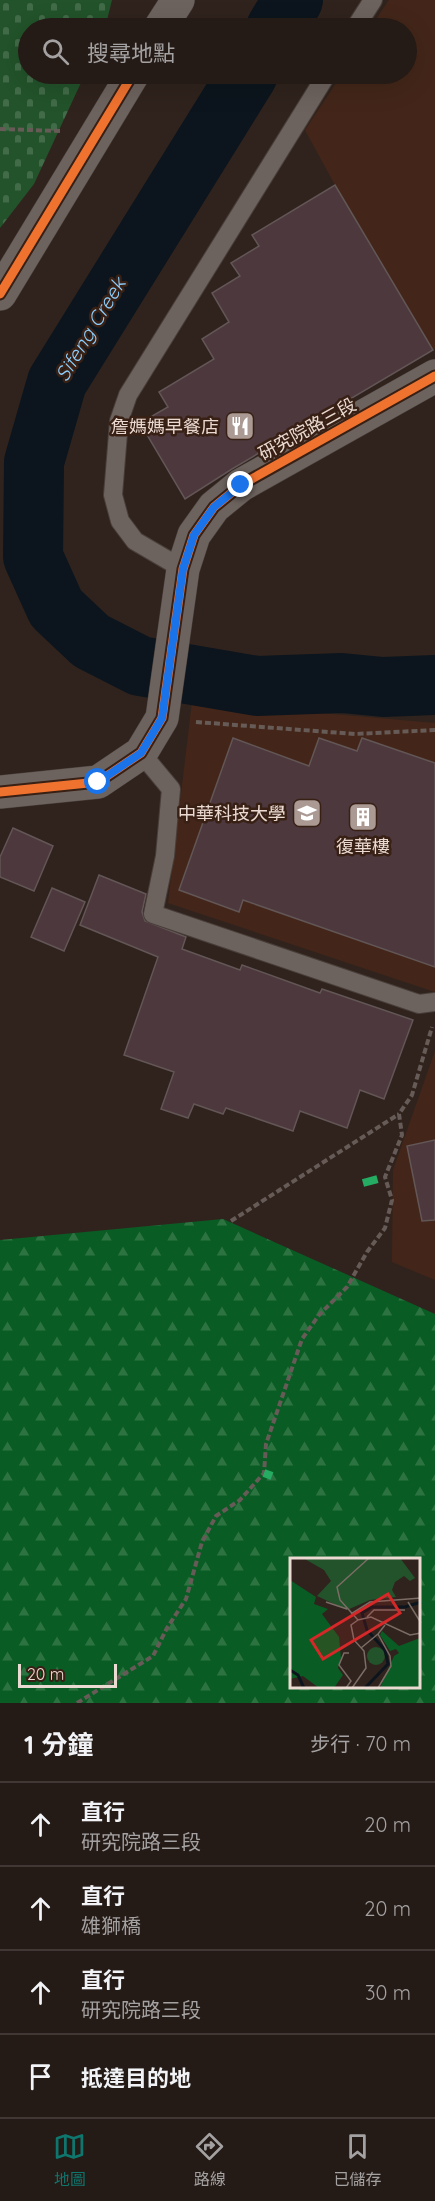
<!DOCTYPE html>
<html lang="zh-TW">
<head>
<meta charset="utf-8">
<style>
  :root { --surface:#241a16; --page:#302723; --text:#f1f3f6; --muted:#a3a1a1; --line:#413835; --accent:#0f766e }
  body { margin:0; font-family:Quicksand,"Noto Sans TC",sans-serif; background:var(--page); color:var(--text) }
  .scale { position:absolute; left:18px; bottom:15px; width:99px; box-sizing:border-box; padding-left:6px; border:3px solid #ebdad2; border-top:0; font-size:16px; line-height:21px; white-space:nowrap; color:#ebdad2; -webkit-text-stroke:4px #382015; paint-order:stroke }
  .stop { position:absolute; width:18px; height:18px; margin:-14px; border:4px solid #1a73e8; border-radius:50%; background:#fff }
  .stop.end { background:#1a73e8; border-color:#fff; box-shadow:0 2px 6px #0008 }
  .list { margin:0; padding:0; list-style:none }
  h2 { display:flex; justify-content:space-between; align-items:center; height:78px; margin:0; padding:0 24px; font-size:26px }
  h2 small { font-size:20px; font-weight:400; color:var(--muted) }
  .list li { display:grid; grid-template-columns:39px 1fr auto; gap:18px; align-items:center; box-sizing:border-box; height:84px; padding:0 24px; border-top:2px solid var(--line) }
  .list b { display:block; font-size:22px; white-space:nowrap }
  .list p { margin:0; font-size:20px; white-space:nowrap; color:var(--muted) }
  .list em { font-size:20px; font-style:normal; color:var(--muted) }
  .icon { flex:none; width:33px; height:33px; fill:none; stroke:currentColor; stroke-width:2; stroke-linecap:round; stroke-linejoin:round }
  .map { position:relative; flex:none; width:435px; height:1703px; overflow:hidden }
  .search { position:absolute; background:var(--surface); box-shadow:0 6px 24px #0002; left:18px; right:18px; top:18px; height:66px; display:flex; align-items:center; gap:15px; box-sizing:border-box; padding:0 21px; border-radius:33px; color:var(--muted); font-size:22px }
  .sheet { height:414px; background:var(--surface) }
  nav { display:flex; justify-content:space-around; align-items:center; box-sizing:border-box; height:84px; border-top:2px solid var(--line); background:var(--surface); font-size:16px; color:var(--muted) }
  nav a { display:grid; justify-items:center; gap:3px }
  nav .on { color:var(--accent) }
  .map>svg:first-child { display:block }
  .built { fill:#432619 }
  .forest { fill:url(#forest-firs); fill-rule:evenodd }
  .cemetery { fill:url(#cemetery-stones) }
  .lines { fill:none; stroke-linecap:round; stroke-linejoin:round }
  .river { stroke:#0c151d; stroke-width:60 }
  .building { fill:#4d383d; stroke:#625656; stroke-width:1.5 }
  .lane-casing { stroke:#493e39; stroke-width:20 }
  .street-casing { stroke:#493e39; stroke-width:34 }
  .path { stroke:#665b57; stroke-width:4; stroke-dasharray:6 3; stroke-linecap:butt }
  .lane { stroke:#6d635e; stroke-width:18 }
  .street { stroke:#6d635e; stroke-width:33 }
  .quiet { stroke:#26ab63; stroke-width:8; stroke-dasharray:15 8; stroke-linecap:butt }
  .cycleway-casing { stroke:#382015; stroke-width:13 }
  .cycleway { stroke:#ef722f; stroke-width:9 }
  .route { stroke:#1a73e8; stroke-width:8 }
  .labels { text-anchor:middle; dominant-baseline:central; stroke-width:5; stroke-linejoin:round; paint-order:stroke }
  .poi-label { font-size:18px; fill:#ebdad2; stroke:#382015; text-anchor:end }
  .street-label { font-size:18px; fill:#ebdad2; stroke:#382015 }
  .water-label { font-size:20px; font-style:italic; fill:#8ccffe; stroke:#382015 }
  .inset-river { fill:none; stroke:#0c151d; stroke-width:3 }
  .inset-road { fill:none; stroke:#7b6c65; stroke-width:1.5 }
  .view { fill:#d62828; fill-opacity:0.15; stroke:#d62828; stroke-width:3 }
  .inset-edge { fill:none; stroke:#ebdad2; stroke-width:3 }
</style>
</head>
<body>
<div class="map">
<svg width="435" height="1703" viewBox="0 0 435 1703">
  <defs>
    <pattern id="forest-firs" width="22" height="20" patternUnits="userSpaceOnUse" patternTransform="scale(1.5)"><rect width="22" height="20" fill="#095c23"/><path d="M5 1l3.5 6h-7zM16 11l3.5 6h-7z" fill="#2d7342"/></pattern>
    <pattern id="cemetery-stones" width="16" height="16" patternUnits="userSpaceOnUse" patternTransform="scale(1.5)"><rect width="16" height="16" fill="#22532a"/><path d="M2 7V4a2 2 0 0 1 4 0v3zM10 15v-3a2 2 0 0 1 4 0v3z" fill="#426b48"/></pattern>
  </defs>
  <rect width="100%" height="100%" fill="#30231d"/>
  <g class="built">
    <path d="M 389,0 L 435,0 L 435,348 L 433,350 L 335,185 L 305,130 L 342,74 L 406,74 L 406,28 L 370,28 Z"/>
    <path d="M 192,702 L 435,723 L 435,992 L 168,903 Z"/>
    <path d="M 435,1051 L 435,1280 L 392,1262 L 393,1170 Z"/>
  </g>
  <path class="forest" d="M 223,1219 L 435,1314 L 435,1703 L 0,1703 L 0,1240 ZM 291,1559 L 418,1559 L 418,1686 L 291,1686 Z"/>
  <path class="cemetery" d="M 0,0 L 112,0 L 105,28 L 28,28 L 28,74 L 85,74 L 34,184 L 0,228 Z"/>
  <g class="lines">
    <g class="river">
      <path d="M 276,28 L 293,0"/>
      <path d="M 248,74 L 57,382 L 34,462 L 33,557 L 56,608 L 91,641 L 140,666 L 257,686 L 342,683 L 383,687 L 435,685"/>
    </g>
  </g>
  <g class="building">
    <path d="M 335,185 L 433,350 L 232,469 L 185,499 L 140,423 L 168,407 L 159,392 L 214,359 L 202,339 L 229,322 L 212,293 L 240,276 L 231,263 L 259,246 L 252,235 Z"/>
    <path d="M 233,738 L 309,766 L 319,738 L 357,751 L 362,738 L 435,763 L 435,967 L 243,900 L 239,912 L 179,890 Z"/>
    <path d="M 13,828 L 53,846 L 34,891 L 0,877 L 0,857 Z"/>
    <path d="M 99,875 L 146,894 L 142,912 L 145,921 L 186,937 L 182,949 L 240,970 L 242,965 L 320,993 L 322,989 L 413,1020 L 384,1099 L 360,1090 L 347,1128 L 300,1111 L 293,1131 L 226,1108 L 223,1114 L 194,1104 L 188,1118 L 161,1109 L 174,1072 L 124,1055 L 158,957 L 80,925 Z"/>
    <path d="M 52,888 L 85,902 L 64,951 L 31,937 Z"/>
    <path d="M 435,1140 L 435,1220 L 422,1221 L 407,1146 Z"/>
  </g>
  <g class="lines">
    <g class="lane-casing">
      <g id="lane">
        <path d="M 355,28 L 373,0"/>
        <path d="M 183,569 L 135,541 L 120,521 L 113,495 L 119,421 L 128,395 L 327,74"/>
        <path d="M 141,753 L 171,789 L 165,856 L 153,914 L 419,1004 L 435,1002"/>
      </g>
    </g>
    <g class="street-casing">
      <g id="street">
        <path d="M 160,28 L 178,0"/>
        <path d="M 0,294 L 133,74"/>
        <path d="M 0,792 L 98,782 L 141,753 L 162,718 L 183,569 L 194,535 L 214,507 L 241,485 L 435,376"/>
      </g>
    </g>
    <g class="path">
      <path d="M 0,129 L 61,131"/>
      <path d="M 196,722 L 355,734 L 435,730"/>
      <path d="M 231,1221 L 399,1114"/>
      <path d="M 77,1703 L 153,1656 L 167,1628 L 186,1599 L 202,1542 L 216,1516 L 240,1500 L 264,1473 L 266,1444 L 302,1339 L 319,1315 L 347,1287 L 367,1252 L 385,1228 L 392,1200 L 385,1177 L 402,1135 L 399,1114 L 412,1095 L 432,1027"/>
    </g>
    <use href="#lane" class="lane"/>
    <use href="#street" class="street"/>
    <g class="quiet">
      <path d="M 363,1183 L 385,1177"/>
      <path d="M 264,1473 L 272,1476"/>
    </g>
    <g class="cycleway-casing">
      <g id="cycleway">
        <path d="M 0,294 L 133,74"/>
        <path d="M 0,792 L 98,782 L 141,753 L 162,718 L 183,569 L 194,535 L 214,507 L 241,485 L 435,376"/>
      </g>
    </g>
    <use href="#cycleway" class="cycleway"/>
  </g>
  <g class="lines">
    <path class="route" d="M 98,782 L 141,753 L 162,718 L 183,569 L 194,535 L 214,507 L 241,485"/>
  </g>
  <defs>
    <g id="restaurant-square" transform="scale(1.5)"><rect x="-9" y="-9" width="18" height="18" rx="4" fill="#aa9a93" stroke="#382015"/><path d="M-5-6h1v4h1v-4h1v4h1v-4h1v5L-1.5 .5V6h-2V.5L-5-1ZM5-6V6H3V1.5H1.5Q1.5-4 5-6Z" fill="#fff"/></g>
    <g id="university-square" transform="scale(1.5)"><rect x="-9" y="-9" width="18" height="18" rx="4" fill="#aa9a93" stroke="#382015"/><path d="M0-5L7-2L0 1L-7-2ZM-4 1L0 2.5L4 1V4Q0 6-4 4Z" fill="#fff"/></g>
    <g id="building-square" transform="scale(1.5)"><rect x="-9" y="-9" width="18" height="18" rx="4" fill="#aa9a93" stroke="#382015"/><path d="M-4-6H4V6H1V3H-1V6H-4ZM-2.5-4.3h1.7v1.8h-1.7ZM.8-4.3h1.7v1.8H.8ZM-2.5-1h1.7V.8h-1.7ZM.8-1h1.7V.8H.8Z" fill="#fff"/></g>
  </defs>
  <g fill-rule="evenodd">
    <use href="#restaurant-square" x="240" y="426"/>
    <use href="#university-square" x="307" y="813"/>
    <use href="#building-square" x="363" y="817"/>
  </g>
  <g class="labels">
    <g class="poi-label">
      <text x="219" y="426">詹媽媽早餐店</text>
      <text x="286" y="813">中華科技大學</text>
      <text x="363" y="846" text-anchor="middle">復華樓</text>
    </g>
    <g class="street-label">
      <text transform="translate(307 429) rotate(-29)">研究院路三段</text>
    </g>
    <g class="water-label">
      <text transform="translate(90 329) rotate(-59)">Sifeng Creek</text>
    </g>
  </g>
  <g transform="translate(290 1558)">
    <rect width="130" height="130" fill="#30231d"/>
    <path d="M 0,22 L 26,39 L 24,46 L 38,51 L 32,56 L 49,79 L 51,100 L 48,110 L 53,117 L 44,130 L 29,130 L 13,118 L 0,121 ZM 92,73 L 109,88 L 130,80 L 130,130 L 90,130 L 104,98 L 109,95 L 106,91 L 100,93 L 90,77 Z" fill="#095c23"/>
    <path d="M 13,0 L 110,0 L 125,20 L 120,23 L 114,18 L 105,24 L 102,32 L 106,39 L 80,42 L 57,52 L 27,38 L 41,23 L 34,12 Z" fill="#22532a"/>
    <path d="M77 98a9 9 0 1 1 18 0a9 9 0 1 1-18 0Z" fill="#22532a"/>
    <path class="inset-river" d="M 0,112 L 8,117 L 14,130M 75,130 L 98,106 L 95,92 L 77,72 L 72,55 L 82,49 L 115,49 L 131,44"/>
    <path class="inset-road" d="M 79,0 L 47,29 L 50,42 L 68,62 L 81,59 L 120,77 L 131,75M 36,44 L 57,51M 118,44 L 131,65M 61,56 L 80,44 L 131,40M 77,59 L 84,52 L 115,52M 71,90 L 88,76M 56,130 L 61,123 L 49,107 L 54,95 L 59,95M 62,130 L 76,110 L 74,93 L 64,82 L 61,67 L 68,62M 88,130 L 101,108 L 100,98 L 88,76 L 95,67"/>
    <path class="view" d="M 98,36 L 110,55 L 33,101 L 21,82 Z"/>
    <rect width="130" height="130" class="inset-edge"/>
  </g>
</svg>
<div class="scale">20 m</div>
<div class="stop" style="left:98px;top:782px"></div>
<div class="stop end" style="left:241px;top:485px"></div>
<div class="search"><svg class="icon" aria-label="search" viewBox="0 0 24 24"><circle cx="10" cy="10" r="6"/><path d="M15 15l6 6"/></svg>搜尋地點</div>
</div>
<section class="sheet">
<h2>1 分鐘<small>步行 · 70 m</small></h2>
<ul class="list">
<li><svg class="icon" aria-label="ahead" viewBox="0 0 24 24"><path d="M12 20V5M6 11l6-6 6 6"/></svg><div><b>直行</b><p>研究院路三段</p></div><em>20 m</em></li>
<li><svg class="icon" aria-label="ahead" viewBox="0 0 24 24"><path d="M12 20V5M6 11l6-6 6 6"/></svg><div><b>直行</b><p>雄獅橋</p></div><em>20 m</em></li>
<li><svg class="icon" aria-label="ahead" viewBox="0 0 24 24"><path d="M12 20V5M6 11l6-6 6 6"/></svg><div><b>直行</b><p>研究院路三段</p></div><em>30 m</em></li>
<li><svg class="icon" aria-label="arrive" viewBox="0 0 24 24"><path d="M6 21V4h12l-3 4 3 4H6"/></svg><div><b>抵達目的地</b></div></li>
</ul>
</section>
<nav>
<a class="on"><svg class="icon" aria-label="map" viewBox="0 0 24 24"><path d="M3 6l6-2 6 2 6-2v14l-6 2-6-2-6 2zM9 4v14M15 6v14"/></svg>地圖</a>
<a><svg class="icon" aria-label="directions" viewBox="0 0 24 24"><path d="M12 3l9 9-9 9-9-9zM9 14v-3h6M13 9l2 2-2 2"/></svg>路線</a>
<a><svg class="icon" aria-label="saved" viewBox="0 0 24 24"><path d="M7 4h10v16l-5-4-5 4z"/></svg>已儲存</a>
</nav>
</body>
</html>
